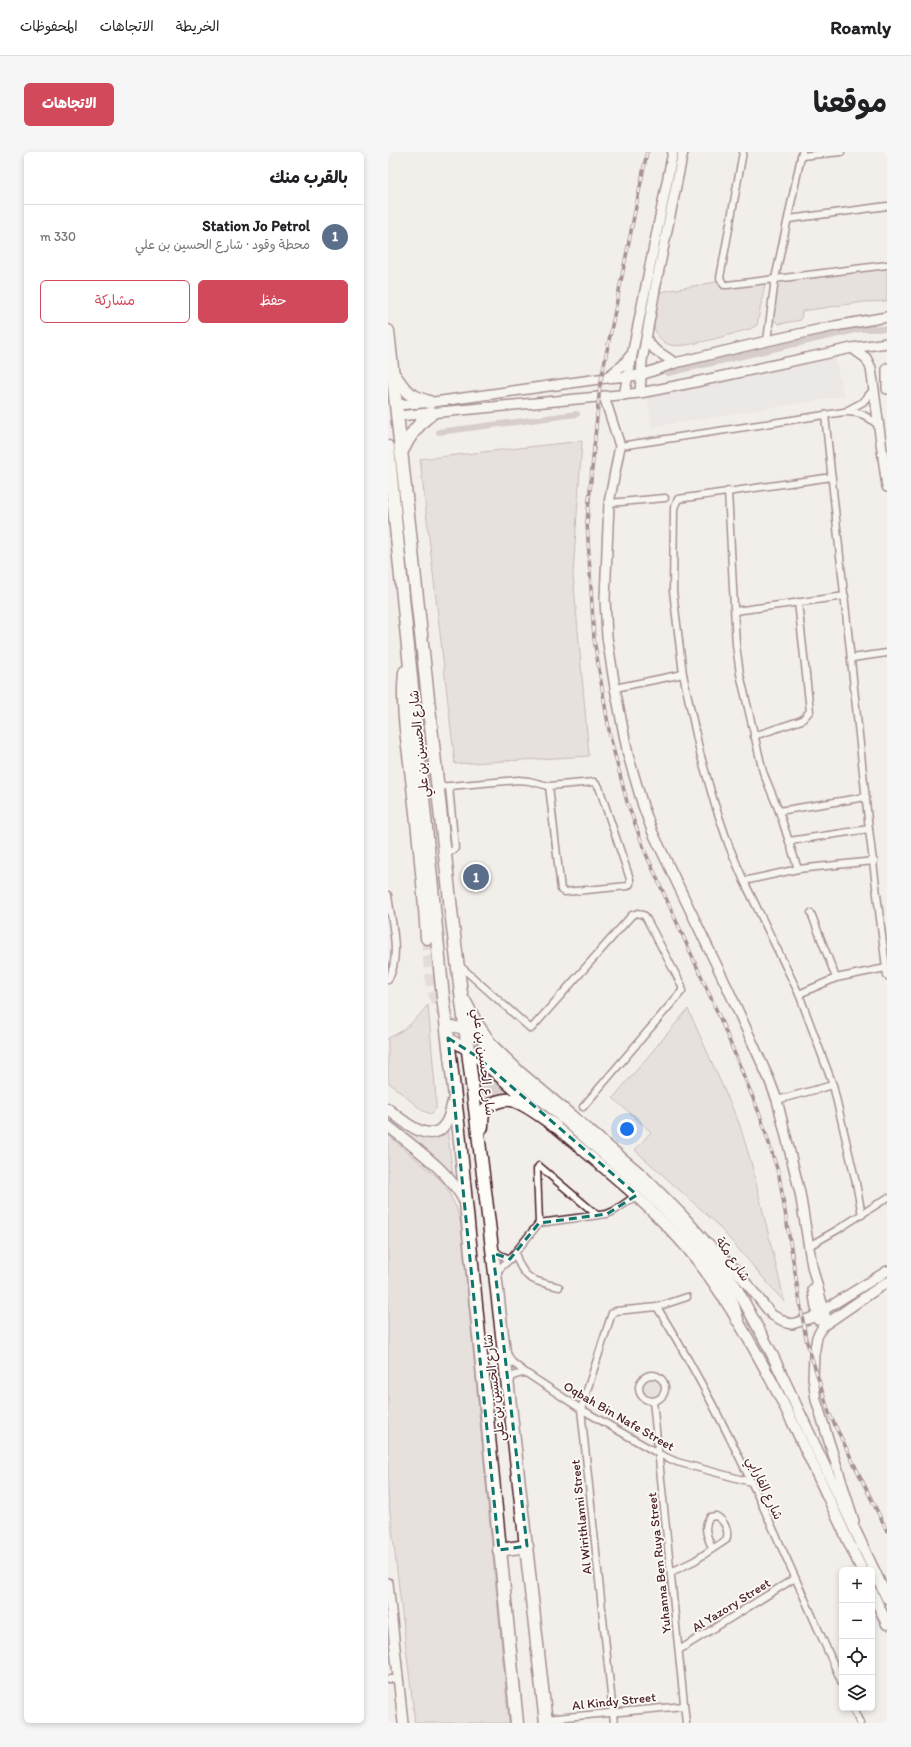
<!DOCTYPE html>
<html lang="ar">
<head>
<meta charset="utf-8">
<style>
  :root { --surface:#fff; --page:#f6f6f6; --text:#202124; --muted:#757577; --line:#e0e0e0; --accent:#d1495b }
  body { margin:0; font-family:Itim,"Playpen Sans Arabic",sans-serif; background:var(--page); color:var(--text); direction:rtl }
  .controls { position:absolute; right:12px; bottom:12px; display:grid; overflow:hidden; border-radius:6px; box-shadow:0 2px 6px #0003 }
  .controls button { width:36px; height:36px; display:grid; place-items:center; padding:0; border:0; border-bottom:1px solid var(--line); background:var(--surface); color:var(--text); font:20px sans-serif }
  .you { position:absolute; left:239px; top:977px; width:14px; height:14px; margin:-10px; border:3px solid #fff; border-radius:50%; background:#1a73e8; box-shadow:0 0 0 6px #1a73e833 }
  .badge { display:grid; place-items:center; width:26px; height:26px; border-radius:50%; background:var(--accent); color:#fff; font-size:13px; font-weight:700 }
  .pin { position:absolute; translate:-50% -50%; border:2px solid #fff; box-shadow:0 1px 4px #0006 }
  .list { margin:0; padding:0; list-style:none }
  h2 { display:flex; justify-content:space-between; align-items:center; height:52px; margin:0; padding:0 16px; font-size:17px }
  h2 small { font-size:13px; font-weight:400; color:var(--muted) }
  .list li { display:grid; grid-template-columns:26px 1fr auto; gap:12px; align-items:center; box-sizing:border-box; height:64px; padding:0 16px; border-top:1px solid var(--line) }
  .list b { display:block; font-size:15px; white-space:nowrap }
  .list p { margin:0; font-size:13px; white-space:nowrap; color:var(--muted) }
  .list em { font-size:13px; font-style:normal; color:var(--muted) }
  .actions { display:flex; gap:8px; padding:12px 16px }
  .actions a { flex:1; padding:9px 0; border:1px solid var(--accent); border-radius:6px; text-align:center; font-size:14px; color:var(--accent) }
  .actions .main { background:var(--accent); color:#fff }
  .icon { flex:none; width:22px; height:22px; fill:none; stroke:currentColor; stroke-width:2; stroke-linecap:round; stroke-linejoin:round }
  .map { position:relative; flex:none; width:499px; height:1571px; overflow:hidden; direction:ltr; border-radius:6px }
  header { display:flex; align-items:center; gap:24px; box-sizing:border-box; height:56px; padding:0 20px; background:var(--surface); border-bottom:1px solid var(--line) }
  header strong { font-size:19px }
  nav { display:flex; gap:22px; margin-inline-start:auto; font-size:14px }
  .intro { display:flex; align-items:center; justify-content:space-between; box-sizing:border-box; height:96px; padding:0 24px }
  h1 { margin:0; font-size:28px }
  .button { padding:10px 18px; border-radius:6px; background:var(--accent); color:#fff; font-size:14px; font-weight:700 }
  main { display:flex; gap:24px; padding:0 24px }
  aside { flex:1; background:var(--surface); border-radius:6px; box-shadow:0 2px 6px #0003 }
  .map>svg:first-child { display:block }
  .built { fill:#e5dfdd }
  .green { fill:#d9d0cf; stroke:#92787d }
  .lines { fill:none; stroke-linecap:round; stroke-linejoin:round }
  .canal { stroke:#b7a5a6; stroke-width:6 }
  .highway-tunnel { stroke:#d0c5c5; stroke-width:12; stroke-dasharray:12 6; stroke-linecap:butt }
  .street-casing { stroke:#4a1f2b; stroke-width:9 }
  .secondary-casing { stroke:#4a1f2b; stroke-width:12 }
  .primary-casing { stroke:#4a1f2b; stroke-width:13 }
  .highway-casing { stroke:#4a1f2b; stroke-width:15 }
  .street { stroke:#fdfcf7; stroke-width:6 }
  .secondary { stroke:#fdfcf7; stroke-width:9 }
  .primary { stroke:#fdfcf7; stroke-width:10 }
  .highway { stroke:#fdfcf7; stroke-width:12 }
  .rail-casing { stroke:#4a1f2b; stroke-width:3.5 }
  .rail { stroke:#fdfcf7; stroke-width:2; stroke-dasharray:6; stroke-linecap:butt }
  .marked { fill:none; stroke:#0f766e; stroke-width:3; stroke-dasharray:8 5; stroke-linejoin:round }
  .labels { text-anchor:middle; dominant-baseline:central; stroke-width:3.5; stroke-linejoin:round; paint-order:stroke }
  .street-label { font-size:13px; fill:#4a1f2b; stroke:#fdfcf7 }
</style>
</head>
<body>
<header>
<strong>Roamly</strong>
<nav><a>الخريطة</a><a>الاتجاهات</a><a>المحفوظات</a></nav>
</header>
<div class="intro"><h1>موقعنا</h1><a class="button">الاتجاهات</a></div>
<main>
<div class="map">
<svg width="499" height="1571" viewBox="0 0 499 1571">
  <rect width="100%" height="100%" fill="#f2efeb"/>
  <filter id="ink" filterUnits="userSpaceOnUse"><feTurbulence type="fractalNoise" baseFrequency=".025" numOctaves="2"/><feDisplacementMap in="SourceGraphic" scale="8" xChannelSelector="R" yChannelSelector="G"/><feConvolveMatrix kernelMatrix="1 2 1 2 8 2 1 2 1" color-interpolation-filters="sRGB"/></filter>
  <g filter="url(#ink)">
    <path class="built" d="M 445,198 L 456,244 L 264,275 L 258,238 Z"/>
    <g class="green">
      <path d="M 499,113 L 499,149 L 476,150 L 414,159 L 413,168 L 391,172 L 384,167 L 390,130 Z"/>
      <path d="M 373,126 L 377,132 L 369,173 L 362,177 C 346,181 297,197 283,193 C 273,191 266,180 265,170 C 265,161 270,149 272,140 L 328,130 Z"/>
      <path d="M 194,289 L 185,422 L 201,604 L 67,612 L 32,307 Z"/>
      <path d="M 40,853 L 48,946 L 48,957 L 43,962 L 35,959 L 0,930 L 0,886 C 18,879 28,867 40,853 Z"/>
      <path d="M 300,857 L 351,971 L 363,1010 L 397,1151 L 327,1070 L 247,998 L 263,980 L 225,946 Z"/>
      <path d="M 87,911 L 122,938 L 121,942 L 104,947 L 92,954 Z"/>
      <path d="M 0,961 C 20,978 34,997 59,977 L 65,1024 L 0,969 Z"/>
      <path d="M 0,983 L 56,1031 L 69,1057 L 73,1073 L 121,1571 L 27,1571 L 0,1343 Z"/>
      <circle cx="264" cy="1237" r="11"/>
    </g>
    <g class="lines">
      <g class="canal">
        <path d="M 280,221 L 472,177 L 499,177"/>
        <path d="M 51,280 L 189,262"/>
      </g>
      <path class="highway-tunnel" d="M 39,786 C 42,811 41,844 57,865"/>
      <g class="street-casing">
        <g id="street">
          <path d="M 355,0 L 332,126 L 336,133 L 339,133 L 499,113"/>
          <path d="M 413,4 L 453,0"/>
          <path d="M 401,67 L 499,54"/>
          <path d="M 379,189 L 387,127 L 414,0"/>
          <path d="M 460,258 L 475,250 L 486,237"/>
          <path d="M 437,263 L 481,677 L 499,824"/>
          <path d="M 232,294 L 456,260 C 472,259 479,264 491,274"/>
          <path d="M 444,325 L 290,347 L 286,356 L 285,439 L 295,522 L 312,601 L 326,650 L 341,694 L 356,729 L 411,842 L 445,933 L 468,1031 L 474,1063"/>
          <path d="M 340,339 L 348,493 L 352,522 L 375,620 L 391,659 L 410,717"/>
          <path d="M 221,351 L 277,346"/>
          <path d="M 347,459 L 457,444"/>
          <path d="M 464,506 L 499,501"/>
          <path d="M 227,536 L 295,522"/>
          <path d="M 366,584 L 414,568 L 422,559 L 410,450"/>
          <path d="M 50,635 L 131,628 L 141,629 L 161,634 L 206,630 L 211,635 L 242,727 L 242,732 L 240,734 L 177,740 L 173,738 L 161,634"/>
          <path d="M 391,659 L 478,645"/>
          <path d="M 401,689 L 481,677"/>
          <path d="M 57,701 L 66,698 L 67,696 L 61,635"/>
          <path d="M 356,729 L 410,717 L 486,709"/>
          <path d="M 0,743 C 3,769 14,804 0,828"/>
          <path d="M 423,761 L 448,826"/>
          <path d="M 71,813 L 143,877 L 244,763 L 250,761 L 257,764 L 294,834 L 294,839 L 195,955"/>
          <path d="M 411,842 L 448,826 L 498,816"/>
          <path d="M 389,948 L 445,933"/>
          <path d="M 151,1071 L 149,1017 L 151,1014 L 209,1063"/>
          <path d="M 421,1094 L 449,1078 L 499,1046"/>
          <path d="M 106,1096 C 109,1103 115,1104 122,1107"/>
          <path d="M 127,1101 C 136,1129 144,1128 171,1135"/>
          <path d="M 107,1121 L 122,1107 L 151,1071 L 219,1062 L 226,1059 L 249,1043"/>
          <path d="M 269,1155 C 343,1274 397,1403 454,1531"/>
          <path d="M 120,1203 L 124,1210 L 138,1221 L 193,1257 L 271,1302 L 289,1310 L 363,1330"/>
          <circle cx="264" cy="1236" r="13"/>
          <path d="M 122,1230 C 124,1222 130,1222 138,1221"/>
          <path d="M 265,1249 L 298,1571"/>
          <path d="M 283,1420 L 306,1409 L 338,1388 C 342,1379 336,1368 328,1364 L 322,1365 C 314,1375 320,1386 324,1396"/>
          <path d="M 291,1498 L 407,1426"/>
          <path d="M 0,1527 L 10,1527"/>
          <path d="M 465,1556 L 472,1571"/>
          <path d="M 157,1567 L 296,1554"/>
          <path d="M 226,1571 L 193,1257 L 224,1161 L 228,1159 L 269,1155 L 299,1145"/>
        </g>
      </g>
      <g class="secondary-casing">
        <g id="secondary">
          <path d="M 258,187 L 266,197 L 287,211"/>
          <path d="M 464,196 L 478,206 L 483,216 L 499,335"/>
          <path d="M 499,216 L 499,237"/>
          <path d="M 218,226 L 235,213 L 242,204"/>
          <path d="M 252,241 L 254,209 L 268,132 L 295,0"/>
          <path d="M 236,243 L 285,0"/>
          <path d="M 216,244 L 232,294 L 221,351 L 217,447 L 219,485 L 227,536 L 240,603 L 255,654 L 265,681 L 341,839 L 381,927 L 389,948 L 412,1041 L 424,1114 L 439,1170"/>
          <path d="M 9,253 L 46,250 L 218,226 L 253,223 L 287,211 L 379,189 L 447,174 L 499,165"/>
          <path d="M 10,264 L 252,241 L 303,231 L 464,196 L 499,191"/>
          <path d="M 320,1091 L 347,1117 L 384,1163 L 399,1171 L 404,1172 L 423,1166 L 499,1119"/>
          <path d="M 425,1137 L 430,1168"/>
          <path d="M 466,1369 L 428,1248 L 425,1226 L 426,1203 L 429,1185 L 435,1174 L 499,1130"/>
          <path d="M 0,1431 L 15,1571"/>
        </g>
      </g>
      <g class="primary-casing">
        <g id="primary">
          <path d="M 58,873 L 77,877 L 101,890 L 132,920 L 254,1023 L 293,1062 L 315,1087 L 347,1133 L 382,1198 L 499,1446"/>
          <path d="M 60,886 L 83,900 L 146,955"/>
          <path d="M 0,957 C 15,969 46,998 60,967 C 63,960 64,952 66,945"/>
          <path d="M 162,970 C 209,1011 259,1049 300,1097 C 325,1127 346,1161 365,1195 C 406,1267 438,1343 474,1418"/>
          <path d="M 0,974 C 28,997 60,1018 77,1050"/>
          <path d="M 484,1440 L 499,1472"/>
        </g>
      </g>
      <g class="highway-casing">
        <g id="highway">
          <path d="M 0,179 L 64,767 L 107,1121 L 158,1571"/>
          <path d="M 7,224 C 18,241 22,244 41,250"/>
          <path d="M 0,295 L 54,836 L 71,979 L 129,1571"/>
          <path d="M 14,299 C 21,284 31,271 44,261"/>
          <path d="M 17,520 C 13,558 21,597 25,635 C 31,685 36,735 39,786"/>
          <path d="M 77,850 L 88,871 L 101,890"/>
          <path d="M 93,897 C 130,925 165,956 200,987 C 254,1035 331,1095 349,1167"/>
          <path d="M 94,975 C 94,971 94,966 95,962 C 99,951 117,945 127,949 C 141,954 155,966 167,974"/>
          <path d="M 111,1398 L 139,1394"/>
        </g>
      </g>
      <use href="#street" class="street"/>
      <use href="#secondary" class="secondary"/>
      <use href="#primary" class="primary"/>
      <use href="#highway" class="highway"/>
      <g class="rail-casing">
        <path id="rail" d="M 259,0 L 212,233 L 199,370 L 206,487 L 222,584 L 239,650 L 258,702 L 332,866 L 372,963 L 391,1023 L 418,1187 L 441,1261 L 499,1379"/>
      </g>
      <use href="#rail" class="rail"/>
    </g>
  </g>
  <path d="M0 0H499V1571H0ZM 60,886 L 88,904 L 249,1043 L 219,1062 L 151,1071 L 122,1107 L 105,1101 L 139,1394 L 111,1398 Z" fill="#f2efeb" fill-opacity=".55" fill-rule="evenodd"/>
  <path class="marked" d="M 60,886 L 88,904 L 249,1043 L 219,1062 L 151,1071 L 122,1107 L 105,1101 L 139,1394 L 111,1398 Z"/>
  <g class="labels">
    <g class="street-label">
      <text transform="translate(31 592) rotate(-96)">شارع الحسين بن علي</text>
      <text transform="translate(96 910) rotate(83)">شارع الحسين بن علي</text>
      <text transform="translate(345 1107) rotate(56)">شارع مكة</text>
      <text transform="translate(106 1236) rotate(-97)">شارع الحسين بن علي</text>
      <text transform="translate(231 1264) rotate(30)">Oqbah Bin Nafe Street</text>
      <text transform="translate(377 1336) rotate(65)">شارع الفارابي</text>
      <text transform="translate(193 1365) rotate(-96)">Al Wirithlanni Street</text>
      <text transform="translate(271 1411) rotate(-96)">Yuhanna Ben Ruya Street</text>
      <text transform="translate(343 1453) rotate(-32)">Al Yazory Street</text>
      <text transform="translate(226 1549) rotate(-6)">Al Kindy Street</text>
    </g>
  </g>
</svg>
<div class="controls">
<button>+</button>
<button>−</button>
<button><svg class="icon" aria-label="locate" viewBox="0 0 24 24"><circle cx="12" cy="12" r="6"/><path d="M12 2v4M12 18v4M2 12h4M18 12h4"/></svg></button>
<button><svg class="icon" aria-label="layers" viewBox="0 0 24 24"><path d="M12 4l9 5-9 5-9-5zM3 14l9 5 9-5"/></svg></button>
</div>
<div class="you"></div>
<div class="pin badge" style="left:88px;top:725px;background:#5c6f8a">1</div>
</div>
<aside>
<h2>بالقرب منك<small></small></h2>
<ul class="list">
<li><span class="badge" style="background:#5c6f8a">1</span><div><b>Station Jo Petrol</b><p>محطة وقود · شارع الحسين بن علي</p></div><em>330 m</em></li>
</ul>
<div class="actions"><a class="main">حفظ</a><a>مشاركة</a></div>
</aside>
</main>
</body>
</html>
